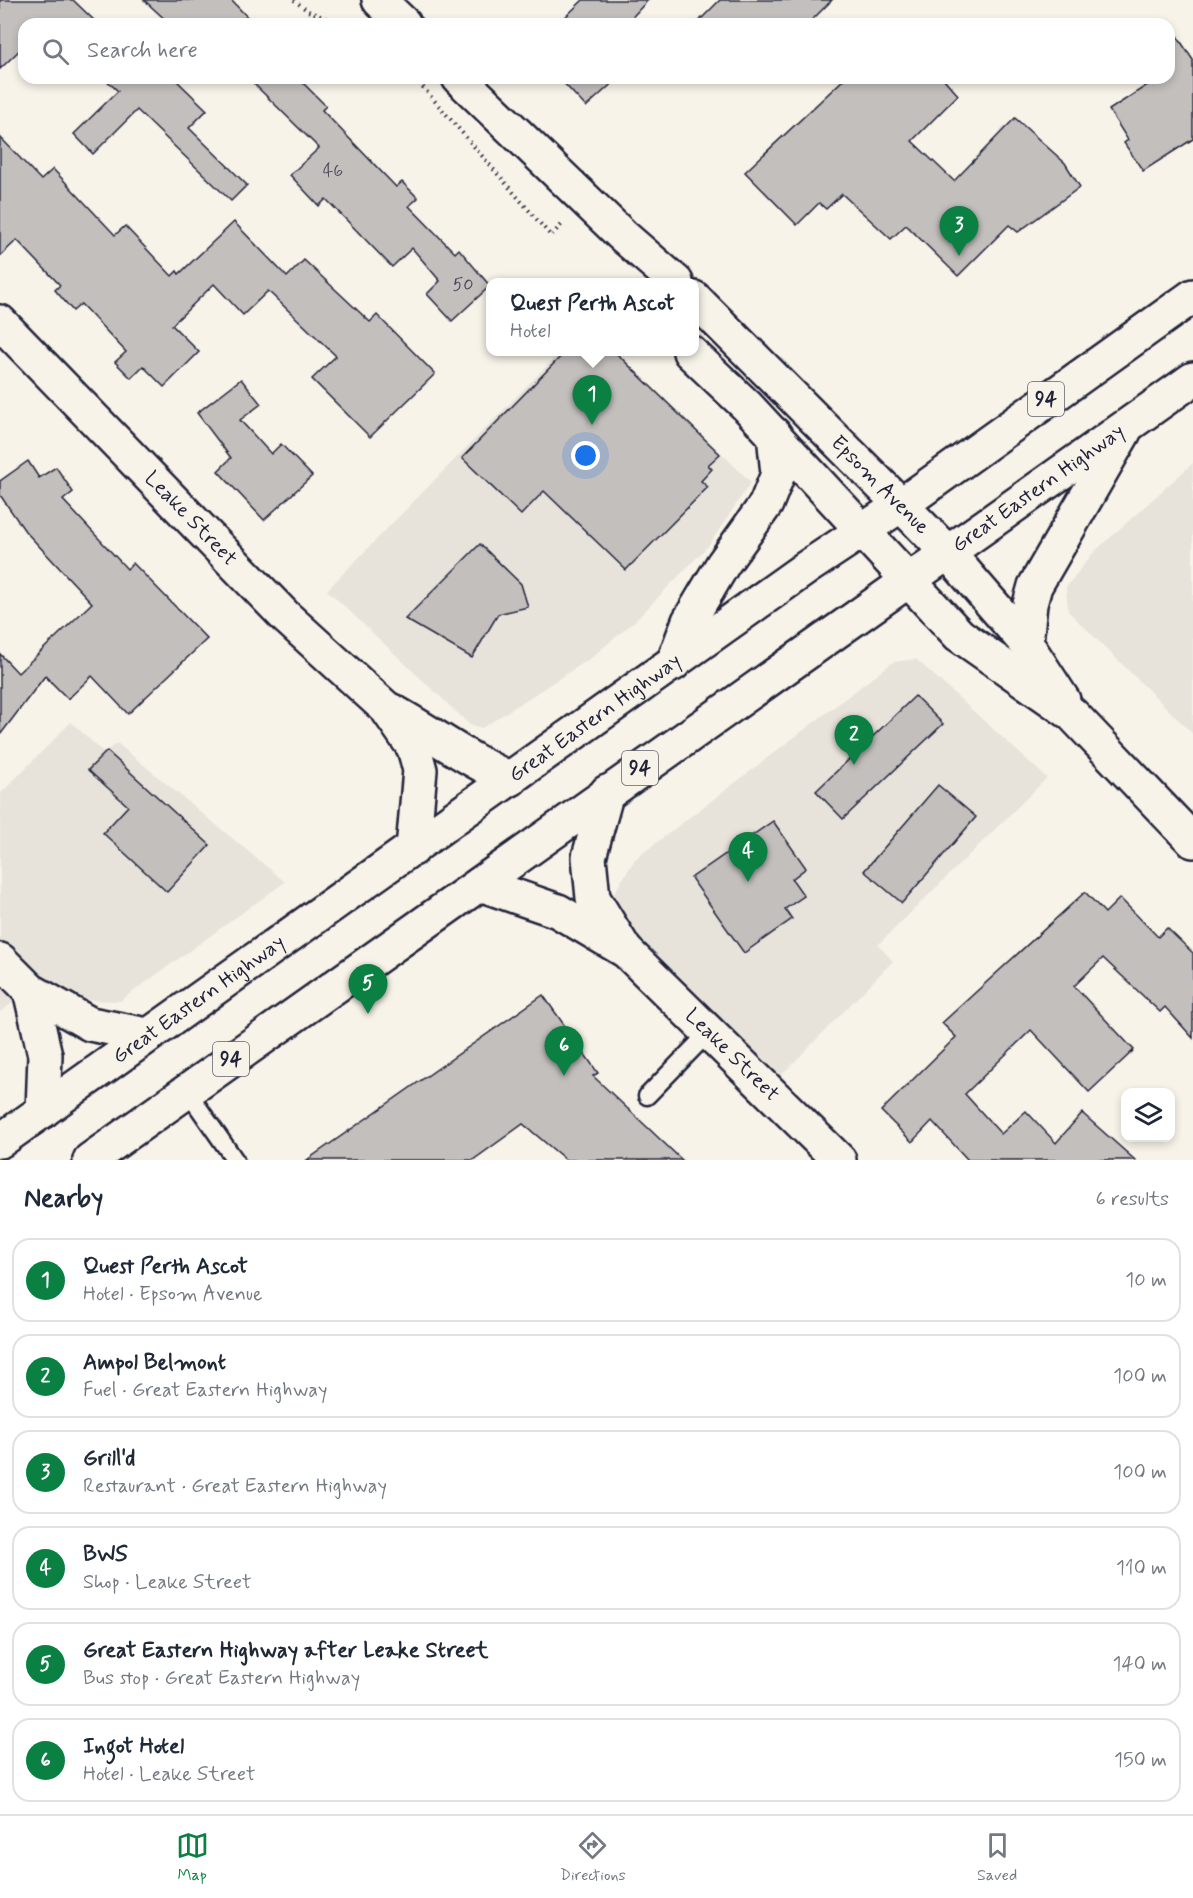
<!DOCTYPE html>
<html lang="en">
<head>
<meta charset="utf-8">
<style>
  :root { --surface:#fff; --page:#f2f2f3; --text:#1f2937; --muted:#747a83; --line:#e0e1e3; --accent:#0b8043 }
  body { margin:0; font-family:Mynerve,sans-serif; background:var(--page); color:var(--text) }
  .controls { position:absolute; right:18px; bottom:18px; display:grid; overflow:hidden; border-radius:12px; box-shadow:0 3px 9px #0003 }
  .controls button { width:54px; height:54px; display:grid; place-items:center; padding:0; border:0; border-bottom:2px solid var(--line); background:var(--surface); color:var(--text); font:30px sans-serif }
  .you { position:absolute; left:586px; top:456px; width:21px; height:21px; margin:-15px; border:4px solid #fff; border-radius:50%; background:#1a73e8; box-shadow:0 0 0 9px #1a73e833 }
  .badge { display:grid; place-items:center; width:39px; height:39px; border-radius:50%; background:var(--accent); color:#fff; font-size:20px; font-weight:700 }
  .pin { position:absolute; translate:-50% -50px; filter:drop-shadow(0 2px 3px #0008) }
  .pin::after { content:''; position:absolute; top:32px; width:21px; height:18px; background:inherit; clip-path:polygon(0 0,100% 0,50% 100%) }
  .popup { position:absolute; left:486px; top:278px; width:213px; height:78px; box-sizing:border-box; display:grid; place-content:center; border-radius:12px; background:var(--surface); filter:drop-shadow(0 2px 4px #0005); font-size:20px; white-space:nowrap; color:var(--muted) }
  .popup b { font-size:22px; color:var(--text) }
  .popup::after { content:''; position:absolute; left:50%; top:100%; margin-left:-12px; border:12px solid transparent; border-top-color:var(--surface) }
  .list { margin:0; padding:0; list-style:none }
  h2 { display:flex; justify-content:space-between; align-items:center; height:78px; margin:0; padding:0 24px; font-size:26px }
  h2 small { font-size:20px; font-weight:400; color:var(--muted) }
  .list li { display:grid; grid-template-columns:39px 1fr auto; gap:18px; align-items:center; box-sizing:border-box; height:84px; margin:0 12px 12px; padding:0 12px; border:2px solid var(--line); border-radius:18px }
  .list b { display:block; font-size:22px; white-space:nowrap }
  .list p { margin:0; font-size:20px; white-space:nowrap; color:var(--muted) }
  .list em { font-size:20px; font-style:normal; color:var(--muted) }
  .icon { flex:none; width:33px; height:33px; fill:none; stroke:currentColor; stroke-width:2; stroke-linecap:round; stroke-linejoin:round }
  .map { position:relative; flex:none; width:1193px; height:1160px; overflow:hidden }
  .search { position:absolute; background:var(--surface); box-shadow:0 3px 9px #0003; left:18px; right:18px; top:18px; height:66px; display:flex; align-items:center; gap:15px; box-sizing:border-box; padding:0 21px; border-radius:18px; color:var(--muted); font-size:22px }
  .sheet { height:654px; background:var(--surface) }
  nav { display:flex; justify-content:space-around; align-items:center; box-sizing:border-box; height:84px; border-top:2px solid var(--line); background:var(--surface); font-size:16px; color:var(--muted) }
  nav a { display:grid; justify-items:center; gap:3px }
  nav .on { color:var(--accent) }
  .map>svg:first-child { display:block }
  .built { fill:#e7e3db }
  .building { fill:#c2bfbd; stroke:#22223b; stroke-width:1.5 }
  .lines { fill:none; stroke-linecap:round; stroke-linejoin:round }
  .service-casing { stroke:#22223b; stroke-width:21 }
  .minor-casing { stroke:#22223b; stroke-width:38 }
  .tertiary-casing { stroke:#22223b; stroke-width:38 }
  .trunk-casing { stroke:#22223b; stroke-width:38 }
  .path { stroke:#22223b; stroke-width:4; stroke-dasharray:1.5 4.5; stroke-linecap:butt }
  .service { stroke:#f7f3e8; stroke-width:16 }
  .minor { stroke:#f7f3e8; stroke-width:33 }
  .tertiary { stroke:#f7f3e8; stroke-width:33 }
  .trunk { stroke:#f7f3e8; stroke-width:33 }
  .labels { text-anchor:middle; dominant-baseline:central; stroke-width:4.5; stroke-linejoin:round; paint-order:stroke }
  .number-label { font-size:18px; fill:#4a495c }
  .shield { fill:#f7f3e8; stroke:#62616f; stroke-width:1.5 }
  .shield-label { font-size:20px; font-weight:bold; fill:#22223b }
  .street-label { font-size:21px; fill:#22223b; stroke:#f7f3e8 }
</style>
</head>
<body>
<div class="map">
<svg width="1193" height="1160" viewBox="0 0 1193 1160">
  <rect width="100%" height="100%" fill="#f7f3e8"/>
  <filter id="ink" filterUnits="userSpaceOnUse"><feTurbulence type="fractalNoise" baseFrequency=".0167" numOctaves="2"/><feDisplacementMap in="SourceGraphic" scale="12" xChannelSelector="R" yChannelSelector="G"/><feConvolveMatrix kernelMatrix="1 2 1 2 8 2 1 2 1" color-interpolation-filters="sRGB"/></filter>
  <g filter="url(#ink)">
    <g class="built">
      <path d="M 560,352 L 617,352 L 751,482 L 709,545 L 636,620 L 591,658 L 482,728 L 470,725 L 327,590 Z"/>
      <path d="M 1193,463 L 1193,734 L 1068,611 L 1066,587 L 1093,553 Z"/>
      <path d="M 916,659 L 1047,778 L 878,945 L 893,961 L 771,1086 L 590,932 L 635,859 L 893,662 Z"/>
      <path d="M 71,722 L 104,753 L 117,743 L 285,882 L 120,1001 L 86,1000 L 30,990 L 0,1012 L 0,794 Z"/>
    </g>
    <g class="building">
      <path d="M 0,0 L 73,0 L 98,24 L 24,24 L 24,46 L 0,69 Z"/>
      <path d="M 144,0 L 231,0 L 254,24 L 170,24 Z"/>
      <path d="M 583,0 L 648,0 L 626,24 L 558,24 Z"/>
      <path d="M 720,0 L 832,0 L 808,24 L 696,24 Z"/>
      <path d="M 1169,24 L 1193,60 L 1193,139 L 1143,171 L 1124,143 L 1128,140 L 1109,110 L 1158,78 L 1169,78 Z"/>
      <path d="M 104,78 L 174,78 L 207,110 L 189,128 L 247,185 L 231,201 L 137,110 L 93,154 L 74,134 L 118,91 Z"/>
      <path d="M 248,78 L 298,78 L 326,106 L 322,110 L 396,187 L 402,182 L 418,198 L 409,206 L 455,253 L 459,249 L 490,286 L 452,321 L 427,294 L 440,281 L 412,248 L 392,267 L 326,199 L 319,206 L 290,175 L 319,148 Z"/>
      <path d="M 559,78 L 618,78 L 586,107 Z"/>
      <path d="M 845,78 L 943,78 L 958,95 L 912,141 L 954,181 L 1015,118 L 1065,163 L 1080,187 L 1018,232 L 1009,225 L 958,276 L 906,225 L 891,239 L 842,194 L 826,209 L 819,203 L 797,225 L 745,172 Z"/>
      <path d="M 0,137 L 41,180 L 53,169 L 115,235 L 125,226 L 172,276 L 177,271 L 179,274 L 234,222 L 287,277 L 304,260 L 370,322 L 377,315 L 435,374 L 370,437 L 312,379 L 336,356 L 268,291 L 243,315 L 214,284 L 172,325 L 199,352 L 164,387 L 143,366 L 131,378 L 115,362 L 126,352 L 81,304 L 73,311 L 55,290 L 60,285 L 17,240 L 0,256 Z"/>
      <path d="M 566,351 L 614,351 L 720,454 L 708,465 L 712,469 L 701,481 L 708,487 L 626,570 L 544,491 L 521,515 L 462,458 Z"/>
      <path d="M 241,379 L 261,404 L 240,420 L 271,454 L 281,444 L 312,476 L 264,520 L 218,471 L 231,458 L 197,413 Z"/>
      <path d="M 28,461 L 39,478 L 56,467 L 73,492 L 63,500 L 127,569 L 133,563 L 207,639 L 128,714 L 92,676 L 68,699 L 45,676 L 0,735 L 0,654 L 18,673 L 92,603 L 25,531 L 0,495 L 0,481 Z"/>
      <path d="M 480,544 L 521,584 L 528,607 L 498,614 L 472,658 L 405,619 Z"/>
      <path d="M 915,696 L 943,724 L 843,819 L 816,791 Z"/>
      <path d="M 107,751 L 210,845 L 167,892 L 103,833 L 128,806 L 88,770 Z"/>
      <path d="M 938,785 L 976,817 L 902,903 L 864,871 Z"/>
      <path d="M 773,821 L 806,868 L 792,879 L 804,896 L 785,909 L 792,919 L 744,953 L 691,878 Z"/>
      <path d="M 1085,892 L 1105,913 L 1120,898 L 1158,937 L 1167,928 L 1193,953 L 1193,1038 L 1165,1007 L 1160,1012 L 1103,958 L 1074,986 L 1134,1050 L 1089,1092 L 1031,1030 L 965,1094 L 1001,1134 L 1026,1111 L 1056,1143 L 1082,1113 L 1135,1160 L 968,1160 L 932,1121 L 912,1142 L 881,1111 L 956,1037 L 942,1023 Z"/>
      <path d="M 543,995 L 598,1073 L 593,1076 L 682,1160 L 566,1160 L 523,1124 L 473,1160 L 307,1160 Z"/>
    </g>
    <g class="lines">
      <g class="service-casing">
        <g id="service">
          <path d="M 187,1091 L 235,1160"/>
          <path d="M 647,1096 L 710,1031"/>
        </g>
      </g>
      <g class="minor-casing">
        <g id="minor">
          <path d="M 379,0 L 404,24"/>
          <path d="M 459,78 L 622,235 L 676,282"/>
          <path d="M 694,298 L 901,505"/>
          <path id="s1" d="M 0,322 L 286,617 L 387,709 L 414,748 L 420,770 L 413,849"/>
          <path d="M 690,352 L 747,406 L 862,530"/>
          <path d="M 392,711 C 432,733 469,761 511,779"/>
          <path d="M 607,792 L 589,857 L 593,898 L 625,950"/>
          <path id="s2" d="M 480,884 L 558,911 L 626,951 L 839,1160"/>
          <path d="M 0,960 L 30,990 L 90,1024 L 147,1035"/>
          <path d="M 30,990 L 45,1055 L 43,1111"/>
        </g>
      </g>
      <g class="tertiary-casing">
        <g id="tertiary">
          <path d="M 901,505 L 948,553 L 1026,643 L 1063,700"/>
          <path d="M 862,530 L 959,635 L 1072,714 L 1193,841"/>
        </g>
      </g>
      <g class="trunk-casing">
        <g id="trunk">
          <path d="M 1026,643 L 1030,604 L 1035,586 L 1124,432"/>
          <path d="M 673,664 L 689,621 L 723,564 L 766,504 L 778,474 L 774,434"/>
          <path id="s3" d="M 0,1141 L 806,568 L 901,505 L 1193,296"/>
          <path id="s4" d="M 90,1160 L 1193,379"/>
        </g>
      </g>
      <g class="path">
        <path d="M 294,0 L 308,11 L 340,24"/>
        <path d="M 415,78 L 551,236 L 564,222"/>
      </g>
      <use href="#service" class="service"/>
      <use href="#minor" class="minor"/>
      <use href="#tertiary" class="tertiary"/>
      <use href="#trunk" class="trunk"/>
    </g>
  </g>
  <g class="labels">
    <g class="number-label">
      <text x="333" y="171">46</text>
      <text x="463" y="285">50</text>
    </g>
    <g class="shield">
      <rect x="1028" y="382" width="36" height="34" rx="4.5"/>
      <rect x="622" y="751" width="36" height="34" rx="4.5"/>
      <rect x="213" y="1042" width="36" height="34" rx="4.5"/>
    </g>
    <g class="shield-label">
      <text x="1046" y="399">94</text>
      <text x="640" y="768">94</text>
      <text x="231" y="1059">94</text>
    </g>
    <g class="street-label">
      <text transform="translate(880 485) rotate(45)">Epsom Avenue</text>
      <text stroke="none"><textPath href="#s4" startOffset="1162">Great Eastern Highway</textPath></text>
      <text stroke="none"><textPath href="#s1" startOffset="274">Leake Street</textPath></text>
      <text stroke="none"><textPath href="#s3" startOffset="730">Great Eastern Highway</textPath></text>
      <text stroke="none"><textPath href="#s3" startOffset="244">Great Eastern Highway</textPath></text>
      <text stroke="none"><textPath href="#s2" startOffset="310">Leake Street</textPath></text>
    </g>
  </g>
</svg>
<div class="controls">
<button><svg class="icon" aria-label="layers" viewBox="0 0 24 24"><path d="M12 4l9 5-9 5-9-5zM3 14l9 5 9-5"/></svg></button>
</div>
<div class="you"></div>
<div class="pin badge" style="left:592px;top:425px">1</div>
<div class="popup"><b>Quest Perth Ascot</b>Hotel</div>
<div class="pin badge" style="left:854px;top:765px">2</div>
<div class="pin badge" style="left:959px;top:256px">3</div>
<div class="pin badge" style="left:748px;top:882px">4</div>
<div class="pin badge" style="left:368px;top:1014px">5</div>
<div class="pin badge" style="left:564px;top:1076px">6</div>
<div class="search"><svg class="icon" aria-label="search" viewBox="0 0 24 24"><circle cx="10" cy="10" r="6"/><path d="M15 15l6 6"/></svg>Search here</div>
</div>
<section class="sheet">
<h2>Nearby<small>6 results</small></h2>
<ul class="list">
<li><span class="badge">1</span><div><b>Quest Perth Ascot</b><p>Hotel · Epsom Avenue</p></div><em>10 m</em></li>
<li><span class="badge">2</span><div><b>Ampol Belmont</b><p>Fuel · Great Eastern Highway</p></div><em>100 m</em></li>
<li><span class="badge">3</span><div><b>Grill'd</b><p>Restaurant · Great Eastern Highway</p></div><em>100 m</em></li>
<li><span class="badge">4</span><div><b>BWS</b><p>Shop · Leake Street</p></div><em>110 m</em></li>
<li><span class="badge">5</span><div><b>Great Eastern Highway after Leake Street</b><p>Bus stop · Great Eastern Highway</p></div><em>140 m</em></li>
<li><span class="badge">6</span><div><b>Ingot Hotel</b><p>Hotel · Leake Street</p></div><em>150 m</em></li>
</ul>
</section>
<nav>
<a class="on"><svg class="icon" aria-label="map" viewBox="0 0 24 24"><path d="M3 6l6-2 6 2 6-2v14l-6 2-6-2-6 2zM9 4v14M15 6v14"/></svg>Map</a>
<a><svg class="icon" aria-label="directions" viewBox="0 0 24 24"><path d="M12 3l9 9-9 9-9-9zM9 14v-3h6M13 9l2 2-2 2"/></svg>Directions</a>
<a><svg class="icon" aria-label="saved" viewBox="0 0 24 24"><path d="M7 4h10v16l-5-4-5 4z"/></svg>Saved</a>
</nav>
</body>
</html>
